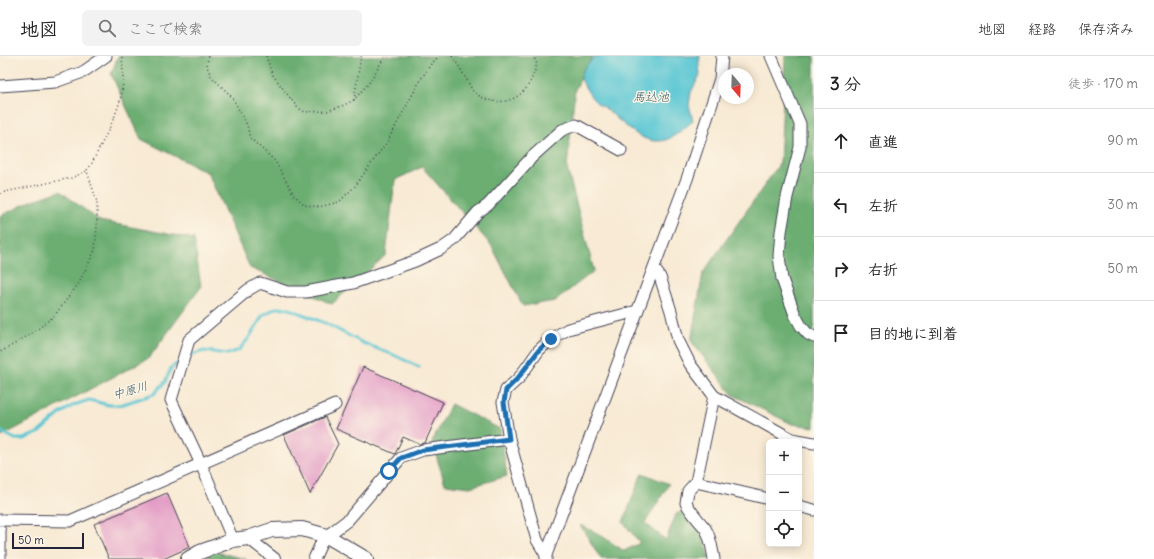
<!DOCTYPE html>
<html lang="ja">
<head>
<meta charset="utf-8">
<style>
  :root { --surface:#fff; --page:#f2f2f2; --text:#222; --muted:#767676; --line:#e0e0e0 }
  body { margin:0; font-family:Delius,"Klee One",sans-serif; background:var(--page); color:var(--text) }
  .controls { position:absolute; right:12px; bottom:12px; display:grid; overflow:hidden; border-radius:6px; box-shadow:0 2px 10px #0003 }
  .controls button { width:36px; height:36px; display:grid; place-items:center; padding:0; border:0; border-bottom:1px solid var(--line); background:var(--surface); color:var(--text); font:20px sans-serif }
  .compass { position:absolute; left:718px; top:12px; width:36px; height:36px; border-radius:50%; background:var(--surface); box-shadow:0 2px 10px #0003; rotate:161deg }
  .scale { position:absolute; left:12px; bottom:10px; width:72px; box-sizing:border-box; padding-left:4px; border:2px solid #22223b; border-top:0; font-size:11px; line-height:14px; white-space:nowrap; color:#22223b; -webkit-text-stroke:3px #fcf5e5; paint-order:stroke }
  .stop { position:absolute; width:12px; height:12px; margin:-9px; border:3px solid #1f6fb2; border-radius:50%; background:#fff }
  .stop.end { background:#1f6fb2; border-color:#fff; box-shadow:0 1px 4px #0008 }
  .list { margin:0; padding:0; list-style:none }
  h2 { display:flex; justify-content:space-between; align-items:center; height:52px; margin:0; padding:0 16px; font-size:17px }
  h2 small { font-size:13px; font-weight:400; color:var(--muted) }
  .list li { display:grid; grid-template-columns:26px 1fr auto; gap:12px; align-items:center; box-sizing:border-box; height:64px; padding:0 16px; border-top:1px solid var(--line) }
  .list b { display:block; font-size:15px; white-space:nowrap }
  .list em { font-size:13px; font-style:normal; color:var(--muted) }
  .icon { flex:none; width:22px; height:22px; fill:none; stroke:currentColor; stroke-width:2; stroke-linecap:round; stroke-linejoin:round }
  .map { position:relative; flex:none; width:814px; height:503px; overflow:hidden }
  header { display:flex; align-items:center; gap:24px; box-sizing:border-box; height:56px; padding:0 20px; background:var(--surface); border-bottom:1px solid var(--line) }
  header strong { font-size:19px }
  nav { display:flex; gap:22px; margin-inline-start:auto; font-size:14px }
  .search { width:280px; height:36px; background:var(--page); display:flex; align-items:center; gap:10px; box-sizing:border-box; padding:0 14px; border-radius:6px; color:var(--muted); font-size:15px }
  main { display:flex }
  aside { flex:1; background:var(--surface) }
  .map>svg:first-child { display:block }
  .forest { fill:#6cae72; stroke:#476856 }
  .water { fill:#5bc7d4; stroke:#3e7488 }
  .lines { fill:none; stroke-linecap:round; stroke-linejoin:round }
  .stream { stroke:#5bc7d4; stroke-width:3 }
  .building { fill:#e298c4 }
  .minor-casing { stroke:#424052; stroke-width:13 }
  .tertiary-casing { stroke:#424052; stroke-width:16 }
  .path { stroke:#424052; stroke-width:1.5; stroke-dasharray:1 3; stroke-linecap:butt }
  .minor { stroke:#fff; stroke-width:11 }
  .tertiary { stroke:#fff; stroke-width:14 }
  .route { stroke:#1f6fb2; stroke-width:5 }
  .labels { text-anchor:middle; dominant-baseline:central; stroke-width:3; stroke-linejoin:round; paint-order:stroke }
  .water-label { font-size:12px; font-style:italic; fill:#365c71; stroke:#fcf5e5 }
</style>
</head>
<body>
<header>
<strong>地図</strong>
<div class="search"><svg class="icon" aria-label="search" viewBox="0 0 24 24"><circle cx="10" cy="10" r="6"/><path d="M15 15l6 6"/></svg>ここで検索</div>
<nav><a>地図</a><a>経路</a><a>保存済み</a></nav>
</header>
<main>
<div class="map">
<svg width="814" height="503" viewBox="0 0 814 503">
  <rect width="100%" height="100%" fill="#fcf5e5"/>
  <filter id="ink" filterUnits="userSpaceOnUse"><feTurbulence type="fractalNoise" baseFrequency=".025" numOctaves="2"/><feDisplacementMap in="SourceGraphic" scale="8" xChannelSelector="R" yChannelSelector="G"/><feConvolveMatrix kernelMatrix="1 2 1 2 8 2 1 2 1" color-interpolation-filters="sRGB"/></filter>
  <filter id="wash" filterUnits="userSpaceOnUse"><feTurbulence type="fractalNoise" baseFrequency=".012" numOctaves="4" result="noise"/><feDisplacementMap in="SourceGraphic" scale="16" xChannelSelector="R" yChannelSelector="G"/><feGaussianBlur stdDeviation="0.9" result="paint"/><feColorMatrix in="noise" values="0 0 0 0 0 0 0 0 0 0 0 0 0 0 0 0 0 1.4 0 .05"/><feComposite in="paint" operator="in"/></filter>
  <g filter="url(#wash)">
    <rect width="100%" height="100%" fill="#f8ead4"/>
    <g class="forest">
      <path d="M 118,0 L 593,0 L 575,33 L 567,112 L 594,215 L 555,245 L 523,250 L 491,189 L 422,111 L 395,124 L 386,199 L 332,248 L 250,212 L 208,117 L 141,83 L 111,18 Z"/>
      <path d="M 785,0 L 814,0 L 814,371 L 792,368 L 733,339 L 691,285 L 703,217 L 780,107 Z"/>
      <path d="M 60,135 L 100,165 L 194,183 L 201,231 L 149,302 L 0,381 L 0,160 L 31,145 Z"/>
      <path d="M 451,348 L 500,373 L 507,420 L 470,431 L 445,428 L 432,386 Z"/>
      <path d="M 642,417 L 669,428 L 645,467 L 666,484 L 676,458 L 685,454 L 704,479 L 710,503 L 601,503 L 580,469 L 599,478 L 624,495 L 640,487 L 623,466 Z"/>
      <path d="M 212,495 L 246,503 L 206,503 Z"/>
    </g>
    <path class="water" d="M 595,0 L 700,0 L 699,8 L 700,19 L 691,36 L 689,49 L 693,65 C 682,73 671,86 657,85 C 638,85 620,64 606,53 C 603,50 599,49 596,46 C 591,42 581,26 581,20 C 582,13 591,5 595,0 Z"/>
    <g class="lines">
      <g class="stream">
        <path d="M 188,300 L 204,295 L 228,298 L 239,294 L 249,282 L 263,259 L 276,252 L 287,252 L 325,267 L 363,287 L 394,299 L 419,311"/>
        <path d="M 0,375 L 15,383 L 22,383 L 21,384 L 38,377 L 61,357 L 74,349 L 89,344 L 109,349 L 120,349 L 154,338 L 165,326 L 171,312 L 178,307"/>
      </g>
    </g>
    <g id="blocks">
      <g class="building">
        <path d="M 363,311 L 443,346 L 425,387 L 419,388 L 403,381 L 395,398 L 336,373 Z"/>
        <path d="M 325,361 L 338,388 L 310,438 L 284,379 Z"/>
        <path d="M 167,437 L 190,491 L 163,503 L 109,503 L 94,468 Z"/>
      </g>
    </g>
  </g>
  <g filter="url(#ink)">
    <use href="#blocks" fill-opacity="0" stroke="#424052" stroke-width="1"/>
    <g class="lines">
      <g class="minor-casing">
        <g id="minor">
          <path d="M 771,0 L 800,68 L 800,91 L 787,141 L 781,176 L 779,200 L 782,223 L 795,259 L 801,270 L 808,278 L 814,281"/>
          <path d="M 0,30 L 55,26 L 83,16 L 106,0"/>
          <path d="M 654,212 L 660,221 L 671,255 L 678,284 L 690,308 L 714,340 L 792,383 L 814,387"/>
          <path d="M 696,426 L 769,443"/>
          <path d="M 799,450 L 814,454"/>
          <path d="M 0,464 L 70,465 L 335,349"/>
          <path d="M 0,475 L 0,503"/>
          <path d="M 248,482 L 275,503"/>
          <path d="M 233,484 L 201,408 L 171,344 L 189,284 L 248,234 L 260,227 L 287,236 L 306,236 L 353,227 L 415,205 L 441,193 L 454,184 L 478,156 L 488,149 L 532,101 L 562,74 L 576,69 L 621,94"/>
          <path d="M 546,499 L 537,484 L 509,383 L 503,346 L 506,334 L 519,322 L 539,294 L 551,283 L 568,273 L 637,255"/>
          <path d="M 314,503 L 323,483 L 348,464 L 401,402 L 423,394 L 509,383"/>
          <path d="M 546,503 L 546,499 L 687,123 L 720,23 L 722,0"/>
          <path d="M 714,503 C 712,493 711,481 705,472 C 698,464 691,456 686,447 L 688,435 L 696,426 L 714,340"/>
        </g>
      </g>
      <g class="tertiary-casing">
        <path id="tertiary" d="M 188,503 L 200,496 L 233,484 L 248,482 L 272,474 L 302,473 L 327,480 L 366,503"/>
      </g>
      <g class="path">
        <path d="M 208,0 L 207,11 L 211,20 L 232,41 L 247,69 L 250,82 L 275,105 L 294,139 L 305,149 L 319,151 L 339,146 L 355,130 L 387,86 L 421,23 L 431,8 L 439,0"/>
        <path d="M 266,0 L 272,18 L 297,51 L 305,56 L 327,55 L 342,50 L 354,44 L 369,27 L 385,0"/>
        <path d="M 452,0 C 457,7 461,14 465,21 C 468,25 470,31 473,35 C 491,52 519,48 530,26 C 533,20 535,14 537,8 L 533,0"/>
        <path d="M 354,44 L 361,0"/>
        <path d="M 87,114 L 91,109 C 100,90 117,61 121,40 C 124,27 123,14 122,0"/>
        <path d="M 0,137 L 71,122 L 87,115 L 97,146 L 97,170 L 95,194 L 79,227 L 55,259 L 38,273 L 13,289 L 0,296"/>
      </g>
      <use href="#minor" class="minor"/>
      <use href="#tertiary" class="tertiary"/>
    </g>
  </g>
  <g class="lines" filter="url(#ink)">
    <path class="route" d="M 389,415 L 401,402 L 423,394 L 509,383 L 504,346 L 506,334 L 518,322 L 539,294 L 551,283"/>
  </g>
  <g class="labels">
    <g class="water-label">
      <text x="651" y="40">馬込池</text>
      <text transform="translate(130 334) rotate(-16)">中原川</text>
    </g>
  </g>
</svg>
<div class="controls">
<button>+</button>
<button>−</button>
<button><svg class="icon" aria-label="locate" viewBox="0 0 24 24"><circle cx="12" cy="12" r="6"/><path d="M12 2v4M12 18v4M2 12h4M18 12h4"/></svg></button>
</div>
<svg class="compass" viewBox="-18 -18 36 36"><path d="M0-13l5 13h-10z" fill="#e53935"/><path d="M0 13l5-13h-10z" fill="#767676"/></svg>
<div class="scale">50 m</div>
<div class="stop" style="left:389px;top:415px"></div>
<div class="stop end" style="left:551px;top:283px"></div>
</div>
<aside>
<h2>3 分<small>徒歩 · 170 m</small></h2>
<ul class="list">
<li><svg class="icon" aria-label="ahead" viewBox="0 0 24 24"><path d="M12 20V5M6 11l6-6 6 6"/></svg><div><b>直進</b></div><em>90 m</em></li>
<li><svg class="icon" aria-label="left" viewBox="0 0 24 24"><path d="M17 20v-9H6M10 6l-5 5 5 5"/></svg><div><b>左折</b></div><em>30 m</em></li>
<li><svg class="icon" aria-label="right" viewBox="0 0 24 24"><path d="M7 20v-9h11M14 6l5 5-5 5"/></svg><div><b>右折</b></div><em>50 m</em></li>
<li><svg class="icon" aria-label="arrive" viewBox="0 0 24 24"><path d="M6 21V4h12l-3 4 3 4H6"/></svg><div><b>目的地に到着</b></div></li>
</ul>
</aside>
</main>
</body>
</html>
